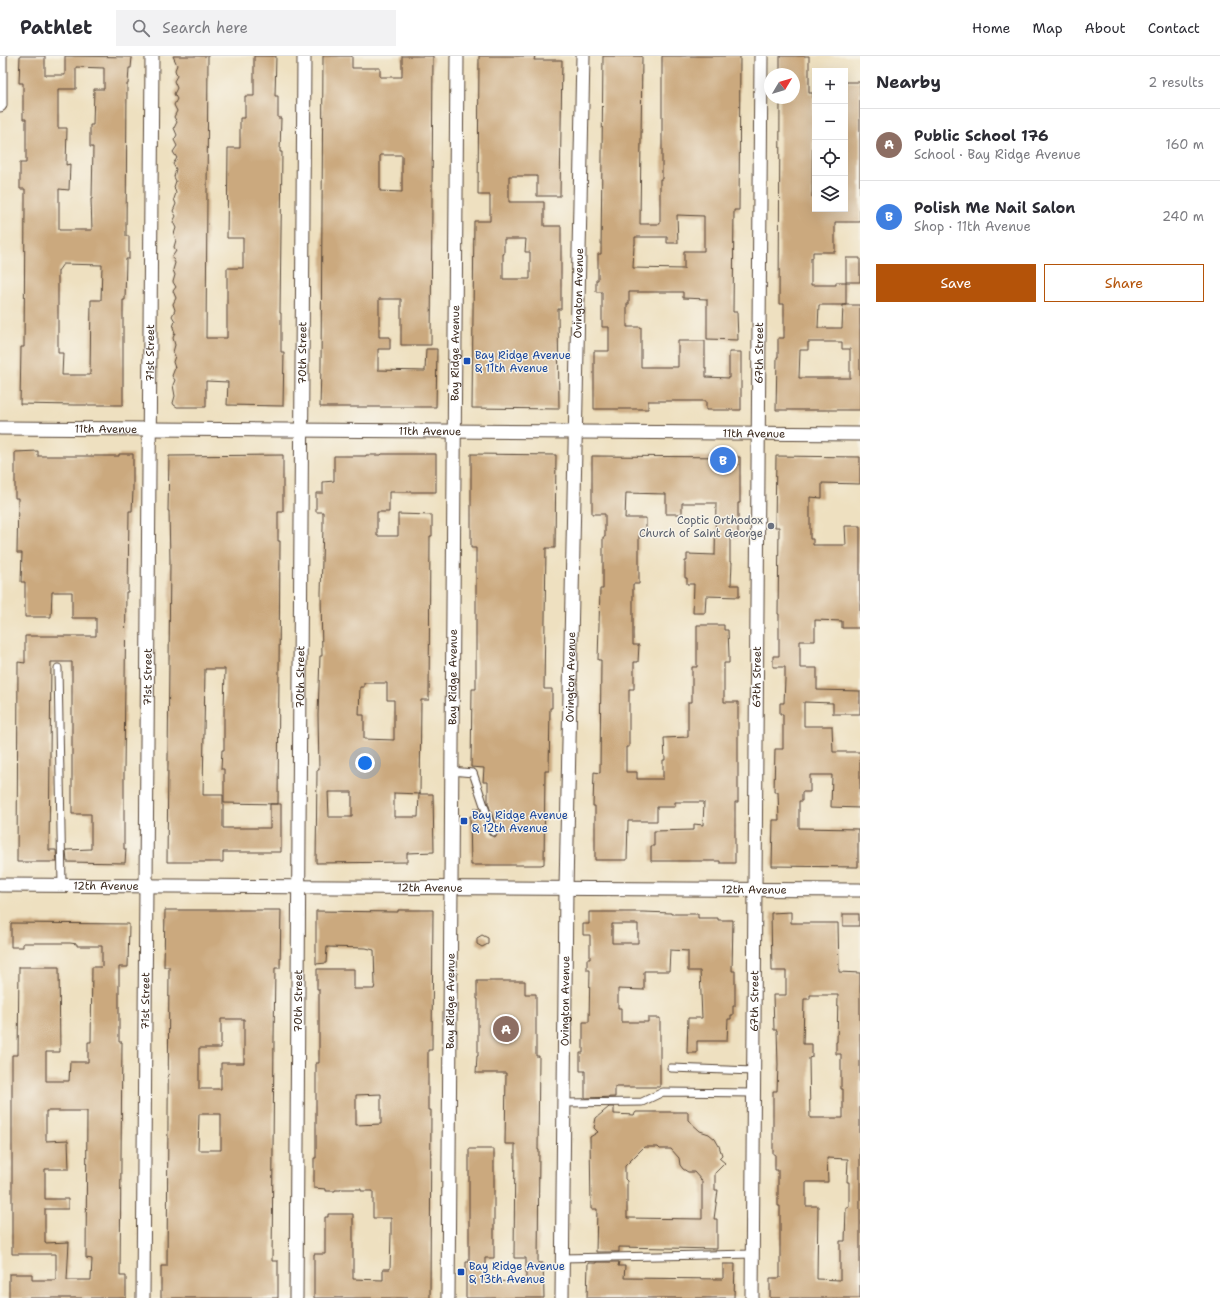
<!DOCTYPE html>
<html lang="en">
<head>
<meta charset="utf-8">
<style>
  :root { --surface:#fff; --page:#f2f2f3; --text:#2b2b33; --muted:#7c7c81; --line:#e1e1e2; --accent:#b45309 }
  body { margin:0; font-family:"Shantell Sans",sans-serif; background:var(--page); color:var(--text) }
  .controls { position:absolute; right:12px; top:12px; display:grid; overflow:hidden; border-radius:0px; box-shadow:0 4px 16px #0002 }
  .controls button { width:36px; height:36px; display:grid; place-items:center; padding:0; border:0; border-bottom:1px solid var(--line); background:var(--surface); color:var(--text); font:20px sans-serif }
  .compass { position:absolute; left:764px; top:12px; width:36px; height:36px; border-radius:50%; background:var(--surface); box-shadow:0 4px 16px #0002; rotate:52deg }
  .you { position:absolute; left:365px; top:707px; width:14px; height:14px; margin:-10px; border:3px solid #fff; border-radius:50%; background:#1a73e8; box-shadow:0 0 0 6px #1a73e833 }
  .badge { display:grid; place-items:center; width:26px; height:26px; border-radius:50%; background:var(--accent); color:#fff; font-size:13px; font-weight:700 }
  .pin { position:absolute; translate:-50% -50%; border:2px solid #fff; box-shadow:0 1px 4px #0006 }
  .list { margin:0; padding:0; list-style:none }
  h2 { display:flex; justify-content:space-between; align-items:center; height:52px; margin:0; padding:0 16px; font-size:17px }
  h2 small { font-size:13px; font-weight:400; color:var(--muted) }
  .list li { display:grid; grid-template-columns:26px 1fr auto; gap:12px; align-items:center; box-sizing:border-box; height:72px; padding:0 16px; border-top:1px solid var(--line) }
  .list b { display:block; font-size:15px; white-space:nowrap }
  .list p { margin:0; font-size:13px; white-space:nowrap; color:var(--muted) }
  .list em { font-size:13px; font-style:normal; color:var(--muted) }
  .actions { display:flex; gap:8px; padding:12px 16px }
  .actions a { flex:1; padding:9px 0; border:1px solid var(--accent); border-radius:0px; text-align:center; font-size:14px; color:var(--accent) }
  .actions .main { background:var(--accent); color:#fff }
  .icon { flex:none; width:22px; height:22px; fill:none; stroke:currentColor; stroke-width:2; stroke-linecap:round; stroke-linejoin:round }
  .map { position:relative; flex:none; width:860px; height:1242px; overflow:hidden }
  header { display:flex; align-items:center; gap:24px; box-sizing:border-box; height:56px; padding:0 20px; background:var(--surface); border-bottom:1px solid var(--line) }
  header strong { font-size:19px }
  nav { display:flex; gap:22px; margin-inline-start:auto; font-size:14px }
  .search { width:280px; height:36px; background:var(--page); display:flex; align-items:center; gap:10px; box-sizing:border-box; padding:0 14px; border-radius:0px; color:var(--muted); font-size:15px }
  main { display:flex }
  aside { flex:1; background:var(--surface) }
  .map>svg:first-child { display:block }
  .building { fill:#cba97e; fill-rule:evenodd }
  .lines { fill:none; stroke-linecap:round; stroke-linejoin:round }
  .lane-casing { stroke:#564536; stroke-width:9 }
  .street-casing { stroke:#564536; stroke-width:15 }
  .lane { stroke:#fff; stroke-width:7 }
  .street { stroke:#fff; stroke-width:13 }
  .transit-dot { fill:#1a4fb4; stroke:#f7f3e8; stroke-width:1.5 }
  .worship-dot { fill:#6b7280; stroke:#f7f3e8; stroke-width:1.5 }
  .labels { text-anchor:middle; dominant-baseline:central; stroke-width:3; stroke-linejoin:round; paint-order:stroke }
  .street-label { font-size:11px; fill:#3b2a1e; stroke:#f7f3e8 }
  .transit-label { font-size:11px; fill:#164399; stroke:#f7f3e8; text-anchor:start }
  .worship-label { font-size:11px; fill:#5b616d; stroke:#f7f3e8; text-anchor:end }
</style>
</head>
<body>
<header>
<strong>Pathlet</strong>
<div class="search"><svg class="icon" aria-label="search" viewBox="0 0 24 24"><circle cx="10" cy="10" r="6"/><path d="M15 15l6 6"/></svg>Search here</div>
<nav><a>Home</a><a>Map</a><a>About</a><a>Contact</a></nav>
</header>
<main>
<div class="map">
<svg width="860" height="1242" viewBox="0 0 860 1242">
  <rect width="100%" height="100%" fill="#f7f3e8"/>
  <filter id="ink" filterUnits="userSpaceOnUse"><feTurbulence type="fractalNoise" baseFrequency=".025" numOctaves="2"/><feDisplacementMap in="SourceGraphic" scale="8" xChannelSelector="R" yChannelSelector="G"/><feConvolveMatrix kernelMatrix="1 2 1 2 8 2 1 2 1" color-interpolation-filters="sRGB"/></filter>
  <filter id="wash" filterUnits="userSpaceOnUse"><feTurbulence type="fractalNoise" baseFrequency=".012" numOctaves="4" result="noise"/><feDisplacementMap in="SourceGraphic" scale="16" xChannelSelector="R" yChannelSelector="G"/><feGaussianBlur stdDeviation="0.9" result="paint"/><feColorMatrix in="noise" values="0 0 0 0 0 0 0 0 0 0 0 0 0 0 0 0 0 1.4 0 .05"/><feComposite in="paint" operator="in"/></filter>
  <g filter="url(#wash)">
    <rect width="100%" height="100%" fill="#eee0c0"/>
    <g id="blocks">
      <g class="building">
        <path d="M 20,0 L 45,0 L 45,19 L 65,19 L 65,0 L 132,1 L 131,12 L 129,12 L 128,28 L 127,28 L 126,180 L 129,180 L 129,203 L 126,203 L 125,244 L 123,244 L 123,349 L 74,349 L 20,348 L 21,291 L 24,291 L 25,149 L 25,133 L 20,133 L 20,107 L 26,107 L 26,63 L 23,63 L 23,27 L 19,27 ZM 76,11 L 104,12 L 104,33 L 94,33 L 93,69 L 90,69 L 90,91 L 93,91 L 92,143 L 91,143 L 92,174 L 59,174 L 59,133 L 69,134 L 70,108 L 66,109 L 67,72 L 58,72 L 58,33 L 76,33 ZM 63,208 L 102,209 L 101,244 L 91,244 L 90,319 L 62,319 L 63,297 L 58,297 L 58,215 Z"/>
        <path d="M 173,0 L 208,0 L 206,282 L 227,282 L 227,212 L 243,212 L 243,182 L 227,182 L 228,92 L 240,92 L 240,62 L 245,62 L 245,40 L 254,40 L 254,0 L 276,0 L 275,40 L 278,40 L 278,62 L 281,62 L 280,96 L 282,96 L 280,257 L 281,257 L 281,296 L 284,296 L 283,350 L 227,349 L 228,326 L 206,325 L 206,351 L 177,351 L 174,349 L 173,347 L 175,340 L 173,329 L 175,324 L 172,320 L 175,312 L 173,306 L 175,300 L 173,296 L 175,289 L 173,282 L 175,277 L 173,271 L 175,265 L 172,260 L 175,254 L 173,248 L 176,242 L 173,235 L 176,231 L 173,226 L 175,219 L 173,214 L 175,207 L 172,201 L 176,195 L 174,191 L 176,184 L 174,178 L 176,172 L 173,166 L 176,160 L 173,155 L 176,148 L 174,143 L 176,137 L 174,131 L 176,125 L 174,121 L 176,113 L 173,108 L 177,102 L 173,96 L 177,90 L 174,84 L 177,79 L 174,72 L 177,66 L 174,61 L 177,55 L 174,49 L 177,43 L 174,38 L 177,32 L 174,25 L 177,20 L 175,14 L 177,9 Z"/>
        <path d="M 323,0 L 352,0 L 352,12 L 380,12 L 380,21 L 402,21 L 402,0 L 433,0 L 431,289 L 401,289 L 401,243 L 379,243 L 379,281 L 390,281 L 390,293 L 378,293 L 378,314 L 425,315 L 426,293 L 437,293 L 436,351 L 320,351 L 321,311 ZM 380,99 L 402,99 L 402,136 L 380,135 Z"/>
        <path d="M 479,0 L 535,0 L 534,4 L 562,4 L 560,140 L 537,140 L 537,120 L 509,120 L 509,146 L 544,146 L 544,170 L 561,170 L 561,253 L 558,253 L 559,353 L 472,352 L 474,165 L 490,165 L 490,139 L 478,139 ZM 504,183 L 526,183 L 525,196 L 530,196 L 530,223 L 503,223 L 503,198 L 504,198 Z"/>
        <path d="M 603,0 L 642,0 L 640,168 L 660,168 L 660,123 L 662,123 L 662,0 L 740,0 L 739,154 L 734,154 L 733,256 L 737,256 L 738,284 L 707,283 L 707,243 L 683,242 L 683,236 L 629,236 L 629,248 L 627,248 L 627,271 L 641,271 L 641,311 L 678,311 L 678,285 L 705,285 L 705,312 L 706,312 L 706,321 L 729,322 L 729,296 L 741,296 L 741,354 L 706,354 L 706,345 L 648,345 L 648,353 L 594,353 L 594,295 L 609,295 L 609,271 L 602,271 L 602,236 L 596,236 L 596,224 L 598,224 L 598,198 L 601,198 ZM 677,159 L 704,160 L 704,195 L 684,195 L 684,213 L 633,212 L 634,189 L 635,189 L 635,181 L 667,181 L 667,187 L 678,187 Z"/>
        <path d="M 780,0 L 809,0 L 809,37 L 813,37 L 812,141 L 815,141 L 815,153 L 845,153 L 845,33 L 846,26 L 860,26 L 860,166 L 835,166 L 835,196 L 813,196 L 813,202 L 811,202 L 811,229 L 836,229 L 836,226 L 846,226 L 846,202 L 860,202 L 860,226 L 846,226 L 846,249 L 819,249 L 818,272 L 842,272 L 843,249 L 860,249 L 860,354 L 776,354 L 777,301 L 778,301 L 778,282 L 784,282 L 784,248 L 779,248 L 780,42 L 794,42 L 794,18 L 780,18 ZM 808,286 L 842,286 L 842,293 L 850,293 L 850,322 L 799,322 L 800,294 L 808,294 Z"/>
        <path d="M 38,395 L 38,400 L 119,400 L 119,398 L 133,398 L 133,435 L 132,455 L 129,455 L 128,536 L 126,536 L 124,716 L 124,793 L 126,793 L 125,807 L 67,806 L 66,794 L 91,793 L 91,758 L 72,758 L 72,606 L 51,606 L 49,794 L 56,794 L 57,806 L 17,806 L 18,606 L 25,607 L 25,580 L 96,580 L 96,562 L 72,562 L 72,536 L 52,536 L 51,561 L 25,561 L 25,526 L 21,526 L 22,497 L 17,497 L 18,442 L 15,442 L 15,396 Z"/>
        <path d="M 382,398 L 436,398 L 436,436 L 389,436 L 389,456 L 377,456 L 377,480 L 398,480 L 398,458 L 432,459 L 432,480 L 430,480 L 429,644 L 421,644 L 420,738 L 394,737 L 394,761 L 418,761 L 419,738 L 433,738 L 434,796 L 407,797 L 407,806 L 316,807 L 317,714 L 319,714 L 318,659 L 320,600 L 322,600 L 321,537 L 323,472 L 323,456 L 316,456 L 316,437 L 323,437 L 323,426 L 334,425 L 334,400 L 366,400 L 366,399 L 381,399 ZM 364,627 L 387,627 L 387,644 L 394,644 L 394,684 L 364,683 L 364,659 L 359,659 L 360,631 L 364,631 ZM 328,736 L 352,736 L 352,761 L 329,761 Z"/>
        <path d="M 471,398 L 556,399 L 555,492 L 546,492 L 544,633 L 552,633 L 552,652 L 550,652 L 549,715 L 545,715 L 544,808 L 541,809 L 471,809 L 470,760 L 474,760 L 474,753 L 480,753 L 489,779 L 495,781 L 498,777 L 488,747 L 488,726 L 483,726 L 484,712 L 471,711 L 472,633 L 476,633 L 476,492 L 471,492 Z"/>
        <path d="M 283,399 L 283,456 L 278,456 L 278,485 L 280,485 L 278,748 L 224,747 L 224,713 L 221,713 L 222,694 L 224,694 L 224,654 L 225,613 L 205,613 L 203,739 L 223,739 L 223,772 L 270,772 L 270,748 L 281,748 L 281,796 L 223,796 L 223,806 L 167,806 L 170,505 L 169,455 L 168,455 L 169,400 Z"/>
        <path d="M 592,400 L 740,401 L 740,447 L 738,447 L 738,482 L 730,482 L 730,506 L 732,506 L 731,529 L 739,529 L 739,541 L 706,540 L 705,557 L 693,557 L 694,528 L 687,528 L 687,522 L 685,522 L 685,505 L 687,505 L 687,498 L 715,499 L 716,447 L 682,447 L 682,458 L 666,458 L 666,438 L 626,437 L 625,462 L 646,462 L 646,479 L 639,479 L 639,528 L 633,528 L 633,589 L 639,589 L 638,606 L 634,606 L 634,633 L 629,633 L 629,691 L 626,691 L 626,716 L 637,716 L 637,723 L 663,723 L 663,704 L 665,704 L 664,682 L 688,681 L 688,646 L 692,646 L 692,611 L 697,611 L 697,569 L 724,569 L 724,574 L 728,574 L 729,599 L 729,607 L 724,607 L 724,646 L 738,646 L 738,746 L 735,746 L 735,807 L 720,807 L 720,805 L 651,805 L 651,790 L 654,790 L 654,775 L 694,774 L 694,768 L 703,769 L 704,746 L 675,746 L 675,751 L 657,751 L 657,765 L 628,765 L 627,804 L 595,804 L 595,750 L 593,750 L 594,716 L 600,717 L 601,604 L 598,604 L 600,533 L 603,533 L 603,481 L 605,481 L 605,458 L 592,458 Z"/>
        <path d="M 776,400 L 860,401 L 860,428 L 822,427 L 822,442 L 810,441 L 810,483 L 813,483 L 813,489 L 846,489 L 845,470 L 860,470 L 860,572 L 842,572 L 842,565 L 815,564 L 815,585 L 800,585 L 800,612 L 817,612 L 817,634 L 860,635 L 860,658 L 833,658 L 833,647 L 804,646 L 804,670 L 832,670 L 833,696 L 860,696 L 860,752 L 831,751 L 832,719 L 810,719 L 810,736 L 802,736 L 802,745 L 799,745 L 799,772 L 858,773 L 858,811 L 772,810 L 773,764 L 779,764 L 778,736 L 774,736 L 775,693 L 783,693 L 783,658 L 780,658 L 780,647 L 784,647 L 785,623 L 785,611 L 773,611 L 773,600 L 779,600 L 779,558 L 778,558 L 779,471 L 775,471 Z"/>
        <path d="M 165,854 L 281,854 L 280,912 L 275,912 L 274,983 L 272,1205 L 278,1205 L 278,1242 L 161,1242 L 161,1210 L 167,1210 L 169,911 L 164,911 ZM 221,963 L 244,963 L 244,1007 L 221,1007 L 221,1033 L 199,1033 L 199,992 L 221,992 ZM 199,1058 L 221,1058 L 221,1094 L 198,1094 Z"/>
        <path d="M 398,854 L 433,854 L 432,994 L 428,994 L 428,1054 L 431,1054 L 430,1242 L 314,1242 L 314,1198 L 325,1198 L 325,1161 L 328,1161 L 328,1158 L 353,1158 L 353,1223 L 383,1224 L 383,1213 L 390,1213 L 391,1178 L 391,1162 L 373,1162 L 373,1135 L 361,1135 L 361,1133 L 341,1133 L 341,1134 L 335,1134 L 335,1135 L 326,1135 L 326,1133 L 314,1132 L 314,1102 L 316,1102 L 316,1007 L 319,1007 L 319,933 L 317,933 L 317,913 L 354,913 L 354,933 L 374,933 L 375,929 L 374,894 L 366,892 L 327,891 L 326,907 L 316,908 L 316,855 L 398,856 ZM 381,1038 L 381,1068 L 356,1069 L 356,1039 Z"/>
        <path d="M 589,856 L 643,856 L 671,857 L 671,858 L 698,858 L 698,862 L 718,862 L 718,864 L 733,864 L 732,915 L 735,915 L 735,950 L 733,950 L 733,959 L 731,959 L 731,963 L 728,963 L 727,985 L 697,985 L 697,997 L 687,997 L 688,962 L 702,962 L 700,915 L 688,915 L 688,895 L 670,894 L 669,915 L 644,915 L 644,934 L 618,933 L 618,952 L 621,952 L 621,966 L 648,966 L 648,962 L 660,962 L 660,1031 L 615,1031 L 615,1041 L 585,1042 L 585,1015 L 580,1015 L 580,997 L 583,997 L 583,966 L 589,966 L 590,914 L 587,914 L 587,903 L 590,903 L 590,879 L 583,879 L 583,868 L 589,868 ZM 612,868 L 638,868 L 638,887 L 612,887 Z"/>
        <path d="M 791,856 L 791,867 L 838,867 L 839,916 L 860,917 L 860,1242 L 770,1242 L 770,1222 L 780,1222 L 780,1150 L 778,1150 L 778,1114 L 775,1114 L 775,1098 L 773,1098 L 773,1035 L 777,1035 L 778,1009 L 777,974 L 774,974 L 773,939 L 786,939 L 786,915 L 772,915 L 771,857 ZM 810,939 L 838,939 L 837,986 L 836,986 L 836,998 L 841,998 L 841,1033 L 843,1033 L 843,1062 L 810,1062 L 809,1002 L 812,1001 L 812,988 L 803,988 L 804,943 L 810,943 ZM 827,1102 L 848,1103 L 847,1126 L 849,1126 L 849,1151 L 846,1151 L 845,1185 L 840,1185 L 840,1224 L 817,1223 L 818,1150 L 806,1150 L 806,1126 L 828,1126 Z"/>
        <rect x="843" y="858" width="16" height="12"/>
        <path d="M 11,867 L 129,868 L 128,911 L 119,911 L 119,986 L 122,986 L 120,1220 L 126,1220 L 126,1242 L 9,1242 L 9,1218 L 32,1218 L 32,1224 L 56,1224 L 56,1198 L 12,1198 L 12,999 L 18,999 L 19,911 L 59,911 L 60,996 L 46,996 L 46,1025 L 69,1025 L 70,1006 L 88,1006 L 88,986 L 91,986 L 92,911 L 102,911 L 102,890 L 77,890 L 77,888 L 70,887 L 23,887 L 23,891 L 11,891 ZM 46,1055 L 87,1055 L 86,1202 L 92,1203 L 91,1224 L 67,1224 L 69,1186 L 45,1187 L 45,1153 L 68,1153 L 68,1143 L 45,1143 L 45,1113 L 69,1113 L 68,1084 L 46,1085 Z"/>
        <path d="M 482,879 L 488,882 L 488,888 L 482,891 L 477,888 L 477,882 Z"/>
        <path d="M 477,925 L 525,925 L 525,938 L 536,938 L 536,1000 L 539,1000 L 538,1094 L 539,1094 L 538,1207 L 543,1207 L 544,1242 L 466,1242 L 466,1206 L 469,1206 L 469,1093 L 494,1093 L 494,1202 L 485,1202 L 485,1225 L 526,1226 L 526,1202 L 514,1202 L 515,1088 L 505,1088 L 506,1017 L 476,1017 L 477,1000 L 478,1000 L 478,943 L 477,943 Z"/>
        <path d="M 609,1051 L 614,1051 L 614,1058 L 634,1059 L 636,1056 L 688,1056 L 688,1064 L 700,1075 L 709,1078 L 715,1083 L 719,1090 L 722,1099 L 719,1102 L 725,1107 L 715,1117 L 715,1134 L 718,1134 L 714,1163 L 717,1163 L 717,1193 L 619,1191 L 619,1196 L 596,1196 L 597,1153 L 591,1153 L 590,1081 L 598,1076 L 594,1072 L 596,1062 ZM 644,1091 L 658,1091 L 660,1093 L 671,1093 L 679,1102 L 680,1109 L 683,1113 L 688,1116 L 694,1116 L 702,1125 L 702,1163 L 627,1162 L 627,1125 L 625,1123 L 625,1110 Z"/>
        <path d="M 596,1206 L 619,1206 L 618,1210 L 625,1210 L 624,1222 L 723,1223 L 723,1208 L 735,1208 L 734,1242 L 587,1242 L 588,1207 L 596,1207 Z"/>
      </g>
    </g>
  </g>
  <g filter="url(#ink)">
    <use href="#blocks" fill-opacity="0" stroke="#564536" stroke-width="1"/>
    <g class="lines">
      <g class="lane-casing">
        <g id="lane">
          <path d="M 58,612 L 62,829"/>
          <path d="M 451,715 L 473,717 L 493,776"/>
          <path d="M 671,1012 L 754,1015"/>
          <path d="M 564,1047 L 642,1046 L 663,1036 L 753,1037"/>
          <path d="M 563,1202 L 753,1198"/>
        </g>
      </g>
      <g class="street-casing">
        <g id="street">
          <path d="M 0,49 L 0,0"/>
          <path id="s1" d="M 0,372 L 860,378"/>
          <path id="s2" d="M 0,829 L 860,834"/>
          <path id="s3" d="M 143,1242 L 152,0"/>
          <path id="s4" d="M 296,1242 L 304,0"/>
          <path id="s5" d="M 448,1242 L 457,0"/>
          <path id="s6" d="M 562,1242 L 566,833 L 583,0"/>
          <path id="s7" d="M 752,1242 L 761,0"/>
        </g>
      </g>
      <use href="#lane" class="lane"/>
      <use href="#street" class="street"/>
    </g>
  </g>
  <g class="transit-dot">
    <rect x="463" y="301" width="8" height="8" rx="2"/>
    <rect x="460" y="761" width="8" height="8" rx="2"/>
    <rect x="457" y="1212" width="8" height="8" rx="2"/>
  </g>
  <circle class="worship-dot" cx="771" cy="470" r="4"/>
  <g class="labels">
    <g class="street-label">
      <text stroke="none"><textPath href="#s6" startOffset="1005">Ovington Avenue</textPath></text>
      <text stroke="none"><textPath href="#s3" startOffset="945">71st Street</textPath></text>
      <text stroke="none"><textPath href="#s4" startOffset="945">70th Street</textPath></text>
      <text stroke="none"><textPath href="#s5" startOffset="945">Bay Ridge Avenue</textPath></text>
      <text stroke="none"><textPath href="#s7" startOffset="945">67th Street</textPath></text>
      <text stroke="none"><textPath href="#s1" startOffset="106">11th Avenue</textPath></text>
      <text stroke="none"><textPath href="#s1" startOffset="430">11th Avenue</textPath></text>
      <text stroke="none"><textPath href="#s1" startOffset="754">11th Avenue</textPath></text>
      <text stroke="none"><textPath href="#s3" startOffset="621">71st Street</textPath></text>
      <text stroke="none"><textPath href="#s4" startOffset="621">70th Street</textPath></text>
      <text stroke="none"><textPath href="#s5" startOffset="621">Bay Ridge Avenue</textPath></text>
      <text stroke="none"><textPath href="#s6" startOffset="621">Ovington Avenue</textPath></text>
      <text stroke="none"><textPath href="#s7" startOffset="621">67th Street</textPath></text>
      <text stroke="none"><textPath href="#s2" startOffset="106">12th Avenue</textPath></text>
      <text stroke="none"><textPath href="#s2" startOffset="430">12th Avenue</textPath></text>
      <text stroke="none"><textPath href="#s2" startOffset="754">12th Avenue</textPath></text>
      <text stroke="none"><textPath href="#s3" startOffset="297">71st Street</textPath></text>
      <text stroke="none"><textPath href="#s4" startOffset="297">70th Street</textPath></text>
      <text stroke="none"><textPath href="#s5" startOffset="297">Bay Ridge Avenue</textPath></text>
      <text stroke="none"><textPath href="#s6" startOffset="297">Ovington Avenue</textPath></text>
      <text stroke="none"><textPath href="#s7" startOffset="297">67th Street</textPath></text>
    </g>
    <g class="transit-label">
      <text x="475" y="299">Bay Ridge Avenue<tspan x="475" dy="13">&amp; 11th Avenue</tspan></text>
      <text x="472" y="759">Bay Ridge Avenue<tspan x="472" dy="13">&amp; 12th Avenue</tspan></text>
      <text x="469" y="1210">Bay Ridge Avenue<tspan x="469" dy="13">&amp; 13th Avenue</tspan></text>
    </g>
    <g class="worship-label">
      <text x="763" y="464">Coptic Orthodox<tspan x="763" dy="13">Church of Saint George</tspan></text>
    </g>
  </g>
</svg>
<div class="controls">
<button>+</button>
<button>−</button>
<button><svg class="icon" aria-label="locate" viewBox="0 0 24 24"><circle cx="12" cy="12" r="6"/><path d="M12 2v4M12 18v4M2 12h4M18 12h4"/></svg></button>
<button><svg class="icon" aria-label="layers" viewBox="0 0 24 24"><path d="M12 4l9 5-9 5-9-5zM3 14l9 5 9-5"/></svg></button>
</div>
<svg class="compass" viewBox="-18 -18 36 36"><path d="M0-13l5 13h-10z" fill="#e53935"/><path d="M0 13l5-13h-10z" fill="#7c7c81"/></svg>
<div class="you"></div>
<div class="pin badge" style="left:506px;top:973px;background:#8d6e63">A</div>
<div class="pin badge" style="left:723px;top:404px;background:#3f7fe0">B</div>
</div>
<aside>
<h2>Nearby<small>2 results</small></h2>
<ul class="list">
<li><span class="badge" style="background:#8d6e63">A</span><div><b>Public School 176</b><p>School · Bay Ridge Avenue</p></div><em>160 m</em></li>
<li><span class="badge" style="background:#3f7fe0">B</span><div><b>Polish Me Nail Salon</b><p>Shop · 11th Avenue</p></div><em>240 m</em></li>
</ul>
<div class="actions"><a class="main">Save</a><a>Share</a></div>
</aside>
</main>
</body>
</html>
